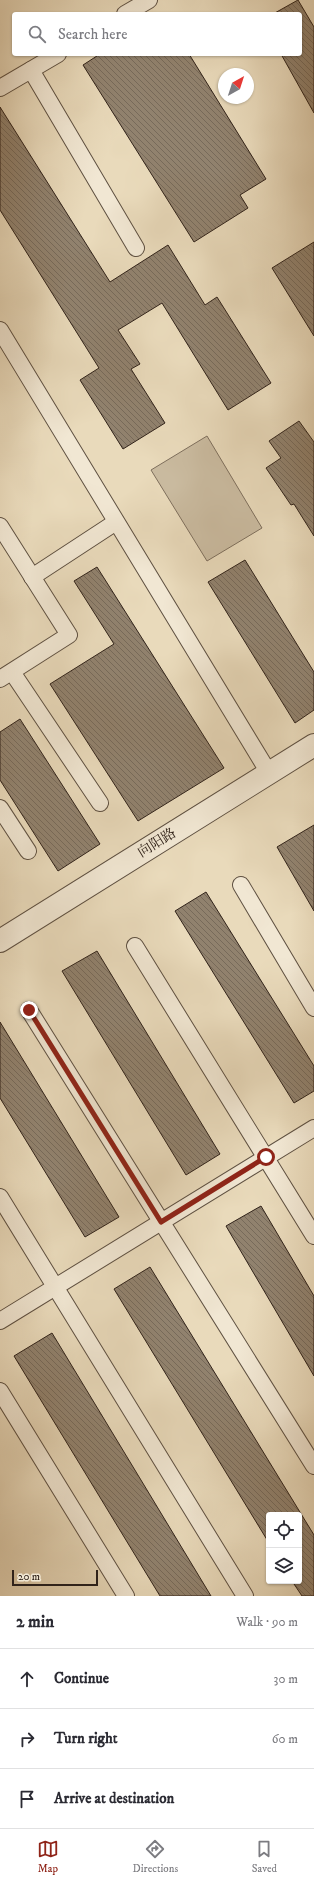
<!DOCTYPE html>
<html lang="en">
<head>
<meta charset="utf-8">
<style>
  :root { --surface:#fff; --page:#f7f7f7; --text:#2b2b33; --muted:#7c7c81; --line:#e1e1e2; --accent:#8f2418 }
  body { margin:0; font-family:"IM FELL DW Pica","Noto Serif SC",serif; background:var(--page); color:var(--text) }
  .controls { position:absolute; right:12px; bottom:12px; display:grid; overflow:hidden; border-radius:4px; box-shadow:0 1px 3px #0004 }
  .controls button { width:36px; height:36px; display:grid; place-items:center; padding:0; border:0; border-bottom:1px solid var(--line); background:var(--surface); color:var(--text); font:20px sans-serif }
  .compass { position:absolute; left:218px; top:68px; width:36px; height:36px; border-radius:50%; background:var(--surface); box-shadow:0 1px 3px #0004; rotate:39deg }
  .scale { position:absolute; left:12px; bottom:10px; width:86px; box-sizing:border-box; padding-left:4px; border:2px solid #31231a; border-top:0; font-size:11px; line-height:14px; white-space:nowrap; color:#31231a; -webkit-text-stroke:3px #f1e7d3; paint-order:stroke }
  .stop { position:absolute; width:12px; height:12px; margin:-9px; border:3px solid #8f2418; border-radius:50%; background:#fff }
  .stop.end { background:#8f2418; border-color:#fff; box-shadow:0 1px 4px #0008 }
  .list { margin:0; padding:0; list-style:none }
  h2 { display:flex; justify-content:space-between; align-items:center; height:52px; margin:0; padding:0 16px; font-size:17px }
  h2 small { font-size:13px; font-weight:400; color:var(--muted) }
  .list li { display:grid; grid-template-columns:26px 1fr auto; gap:12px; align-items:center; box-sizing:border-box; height:60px; padding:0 16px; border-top:1px solid var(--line) }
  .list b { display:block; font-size:15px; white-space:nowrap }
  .list em { font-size:13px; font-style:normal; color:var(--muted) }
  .icon { flex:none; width:22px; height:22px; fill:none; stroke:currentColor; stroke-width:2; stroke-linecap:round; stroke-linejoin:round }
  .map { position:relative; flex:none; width:314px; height:1596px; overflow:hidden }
  .search { position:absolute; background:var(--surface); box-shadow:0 1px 3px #0004; left:12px; right:12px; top:12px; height:44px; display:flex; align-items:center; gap:10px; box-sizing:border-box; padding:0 14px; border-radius:4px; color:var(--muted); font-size:15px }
  .sheet { height:232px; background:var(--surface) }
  nav { display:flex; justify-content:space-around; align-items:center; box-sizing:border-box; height:56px; border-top:1px solid var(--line); background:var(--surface); font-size:11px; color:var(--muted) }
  nav a { display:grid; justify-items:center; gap:2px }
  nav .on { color:var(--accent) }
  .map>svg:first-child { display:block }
  .grass { fill:#cabba0; stroke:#7e6f5d }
  .building { fill:url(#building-back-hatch); stroke:#31231a }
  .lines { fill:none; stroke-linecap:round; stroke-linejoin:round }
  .lane-casing { stroke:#5f5142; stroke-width:18 }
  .street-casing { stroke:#5f5142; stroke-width:24 }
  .lane { stroke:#f1e7d3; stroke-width:16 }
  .street { stroke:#f1e7d3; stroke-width:22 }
  .route { stroke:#8f2418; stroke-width:5 }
  .labels { text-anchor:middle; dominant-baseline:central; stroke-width:3; stroke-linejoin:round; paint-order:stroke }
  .street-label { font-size:14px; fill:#31231a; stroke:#f1e7d3 }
</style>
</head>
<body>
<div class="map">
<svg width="314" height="1596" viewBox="0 0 314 1596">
  <defs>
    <pattern id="building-back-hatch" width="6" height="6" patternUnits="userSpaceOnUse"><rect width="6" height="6" fill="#91826e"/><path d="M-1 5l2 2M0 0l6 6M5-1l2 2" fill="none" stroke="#776a5a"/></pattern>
  </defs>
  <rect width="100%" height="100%" fill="#e9dabb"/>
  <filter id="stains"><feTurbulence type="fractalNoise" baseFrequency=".005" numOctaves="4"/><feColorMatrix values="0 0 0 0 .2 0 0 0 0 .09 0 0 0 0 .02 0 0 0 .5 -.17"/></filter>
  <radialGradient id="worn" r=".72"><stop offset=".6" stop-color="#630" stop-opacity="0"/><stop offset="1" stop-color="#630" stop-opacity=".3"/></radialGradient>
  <path class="grass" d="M 207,436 L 262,528 L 207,561 L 151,470 Z"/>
  <g class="building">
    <path d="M 298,0 L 314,27 L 314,113 L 281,54 L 300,54 L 300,14 L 273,14 Z"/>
    <path d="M 100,54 L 189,54 L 266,179 L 240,195 L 248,208 L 194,242 L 83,65 Z"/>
    <path d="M 0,107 L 110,282 L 168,245 L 205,305 L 217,297 L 271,383 L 228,410 L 162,303 L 118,330 L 140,364 L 131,369 L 165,423 L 123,449 L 80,380 L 99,368 L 0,210 Z"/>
    <path d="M 314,242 L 314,336 L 272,268 Z"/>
    <path d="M 299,421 L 314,442 L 314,536 L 294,504 L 291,505 L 266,468 L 281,458 L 269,441 Z"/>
    <path d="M 245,560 L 314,672 L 314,710 L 295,723 L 208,582 Z"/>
    <path d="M 97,567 L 224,768 L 138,821 L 50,684 L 114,644 L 74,581 Z"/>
    <path d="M 20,719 L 100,844 L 58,871 L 0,780 L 0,732 Z"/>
    <path d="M 314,825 L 314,911 L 277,847 Z"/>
    <path d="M 206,892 L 314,1066 L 314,1091 L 294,1103 L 175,911 Z"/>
    <path d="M 97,951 L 220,1154 L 186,1175 L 62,971 Z"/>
    <path d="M 0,1022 L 119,1217 L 85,1237 L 0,1098 Z"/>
    <path d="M 261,1206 L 314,1296 L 314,1376 L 226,1226 Z"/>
    <path d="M 150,1267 L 314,1535 L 314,1596 L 302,1596 L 292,1581 L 299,1581 L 299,1515 L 269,1515 L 269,1543 L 114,1289 Z"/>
    <path d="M 52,1333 L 147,1490 L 211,1596 L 160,1596 L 14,1356 Z"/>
  </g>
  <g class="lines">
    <g class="lane-casing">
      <g id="lane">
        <path d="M 125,14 L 149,0"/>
        <path d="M 31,70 L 136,248"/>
        <path d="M 0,88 L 58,54"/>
        <path d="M 0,330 L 269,773"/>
        <path d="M 0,526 L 69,635 L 0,679"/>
        <path d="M 32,577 L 116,522"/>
        <path d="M 12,672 L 100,803"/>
        <path d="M 0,808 L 28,851"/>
        <path d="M 241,885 L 314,1008"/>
        <path d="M 135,946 L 314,1236"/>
        <path d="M 29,1010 L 314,1466"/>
        <path d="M 0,1197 L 245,1596"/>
        <path d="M 0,1321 L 314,1128"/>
        <path d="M 0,1391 L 126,1596"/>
      </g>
    </g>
    <g class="street-casing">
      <path id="street" d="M 0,941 L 314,745"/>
    </g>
    <use href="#lane" class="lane"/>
    <use href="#street" class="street"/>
  </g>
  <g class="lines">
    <path class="route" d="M 29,1010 L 161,1222 L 266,1157"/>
  </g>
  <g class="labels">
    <g class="street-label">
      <text transform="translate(157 843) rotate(-32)">向阳路</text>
    </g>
  </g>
  <rect width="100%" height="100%" filter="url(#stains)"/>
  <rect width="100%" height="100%" fill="url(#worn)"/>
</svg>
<div class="controls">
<button><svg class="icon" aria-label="locate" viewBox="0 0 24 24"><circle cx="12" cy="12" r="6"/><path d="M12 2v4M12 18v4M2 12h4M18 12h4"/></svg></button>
<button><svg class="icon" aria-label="layers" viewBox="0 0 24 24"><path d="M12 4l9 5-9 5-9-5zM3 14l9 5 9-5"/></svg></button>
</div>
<svg class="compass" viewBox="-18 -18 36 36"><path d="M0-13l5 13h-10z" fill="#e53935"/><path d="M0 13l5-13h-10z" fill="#7c7c81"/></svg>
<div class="scale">20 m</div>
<div class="stop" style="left:266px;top:1157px"></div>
<div class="stop end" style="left:29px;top:1010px"></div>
<div class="search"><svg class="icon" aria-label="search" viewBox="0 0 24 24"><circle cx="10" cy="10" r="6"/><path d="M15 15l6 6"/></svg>Search here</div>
</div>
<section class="sheet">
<h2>2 min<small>Walk · 90 m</small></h2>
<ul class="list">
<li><svg class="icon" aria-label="ahead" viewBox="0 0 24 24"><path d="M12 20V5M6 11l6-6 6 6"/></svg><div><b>Continue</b></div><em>30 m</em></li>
<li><svg class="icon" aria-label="right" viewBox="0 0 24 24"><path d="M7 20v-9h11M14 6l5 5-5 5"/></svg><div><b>Turn right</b></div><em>60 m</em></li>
<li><svg class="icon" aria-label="arrive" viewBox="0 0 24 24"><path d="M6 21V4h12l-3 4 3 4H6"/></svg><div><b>Arrive at destination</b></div></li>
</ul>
</section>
<nav>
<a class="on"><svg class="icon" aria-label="map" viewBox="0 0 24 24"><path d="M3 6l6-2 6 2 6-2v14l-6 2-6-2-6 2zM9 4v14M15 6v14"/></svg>Map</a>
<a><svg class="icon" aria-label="directions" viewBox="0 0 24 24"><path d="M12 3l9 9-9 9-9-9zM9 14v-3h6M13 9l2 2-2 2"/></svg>Directions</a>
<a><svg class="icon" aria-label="saved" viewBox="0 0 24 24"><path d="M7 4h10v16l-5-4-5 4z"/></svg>Saved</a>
</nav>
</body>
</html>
